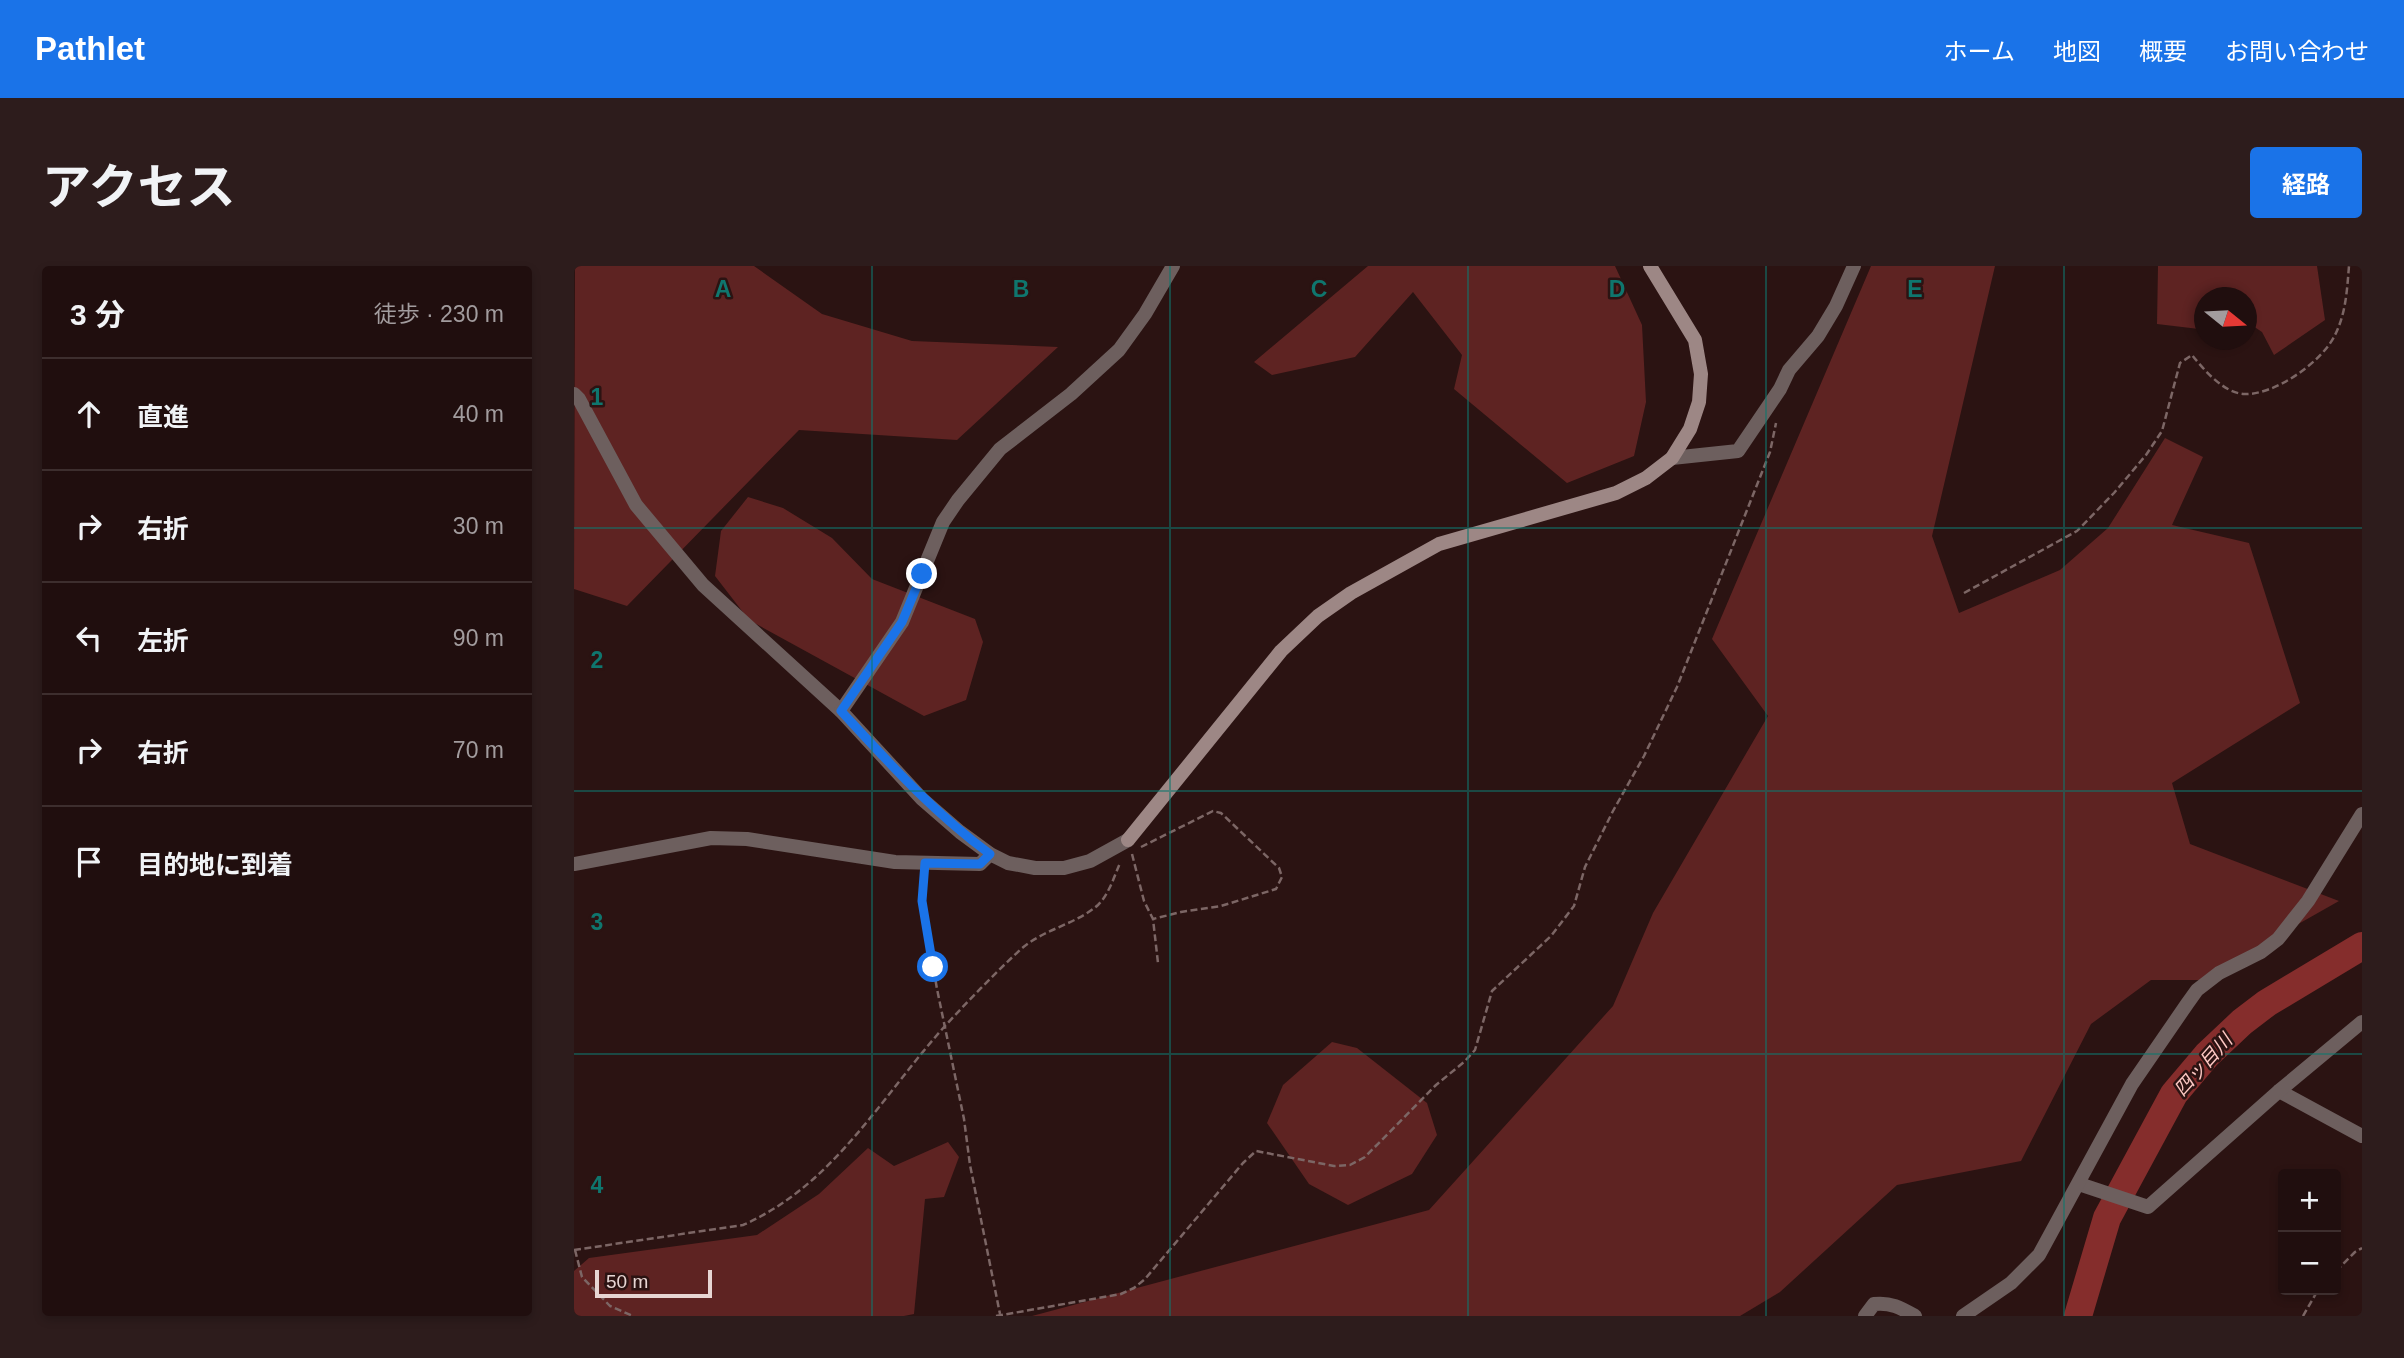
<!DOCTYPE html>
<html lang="ja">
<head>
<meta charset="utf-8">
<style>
  :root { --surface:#200e0e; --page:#2d1c1c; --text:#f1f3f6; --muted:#a29c9e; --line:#3d2e2e; --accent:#1a73e8 }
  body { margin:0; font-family:Arial,"Noto Sans JP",sans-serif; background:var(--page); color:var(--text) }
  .controls { position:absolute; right:21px; bottom:21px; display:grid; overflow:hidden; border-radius:7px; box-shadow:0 4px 10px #0003 }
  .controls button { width:63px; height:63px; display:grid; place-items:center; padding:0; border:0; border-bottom:2px solid var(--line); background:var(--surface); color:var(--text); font:35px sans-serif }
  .compass { position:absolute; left:1620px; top:21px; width:63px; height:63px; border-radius:50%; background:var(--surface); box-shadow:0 4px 10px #0003; rotate:108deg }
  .scale { position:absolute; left:21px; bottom:18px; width:117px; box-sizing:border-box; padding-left:7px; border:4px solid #e7d5d3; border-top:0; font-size:19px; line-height:24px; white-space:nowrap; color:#e7d5d3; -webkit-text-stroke:5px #2b1312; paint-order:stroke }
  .stop { position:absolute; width:21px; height:21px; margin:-16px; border:5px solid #1a73e8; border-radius:50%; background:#fff }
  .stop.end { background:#1a73e8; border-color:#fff; box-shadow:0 2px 7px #0008 }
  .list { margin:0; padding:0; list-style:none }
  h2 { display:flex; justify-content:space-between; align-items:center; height:91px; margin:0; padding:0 28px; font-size:30px }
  h2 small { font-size:23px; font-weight:400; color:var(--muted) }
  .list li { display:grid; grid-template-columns:46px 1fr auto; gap:21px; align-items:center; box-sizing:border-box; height:112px; padding:0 28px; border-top:2px solid var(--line) }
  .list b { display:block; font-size:26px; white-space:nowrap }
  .list em { font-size:23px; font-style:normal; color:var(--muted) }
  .icon { flex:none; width:38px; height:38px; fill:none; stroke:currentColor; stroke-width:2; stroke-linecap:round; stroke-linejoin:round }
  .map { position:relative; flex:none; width:1788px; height:1050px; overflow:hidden; border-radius:7px }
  header { display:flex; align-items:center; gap:42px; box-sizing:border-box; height:98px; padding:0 35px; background:var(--accent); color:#fff }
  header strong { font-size:33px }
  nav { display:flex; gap:38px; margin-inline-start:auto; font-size:24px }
  .intro { display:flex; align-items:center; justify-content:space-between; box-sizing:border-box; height:168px; padding:0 42px }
  h1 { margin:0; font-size:49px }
  .button { padding:18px 32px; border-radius:7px; background:var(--accent); color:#fff; font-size:24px; font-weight:700 }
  main { display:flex; gap:42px; padding:0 42px }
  aside { flex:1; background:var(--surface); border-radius:7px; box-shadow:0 4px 10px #0003 }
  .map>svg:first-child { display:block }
  .green { fill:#5e2322 }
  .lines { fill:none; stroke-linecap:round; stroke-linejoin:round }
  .river { stroke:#852d2c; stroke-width:28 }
  .path { stroke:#7c6665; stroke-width:2.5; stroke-dasharray:7 3.5; stroke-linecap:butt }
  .street { stroke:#6d5f5e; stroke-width:14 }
  .secondary { stroke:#9d8785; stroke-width:14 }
  .route { stroke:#1a73e8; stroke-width:9 }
  .grid { fill:none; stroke:#0f766e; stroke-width:2; stroke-opacity:0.55 }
  .labels { text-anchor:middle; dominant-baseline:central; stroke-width:5; stroke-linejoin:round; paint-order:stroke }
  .water-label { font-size:19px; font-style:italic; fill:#fdc8c3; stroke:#2b1312 }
  .grid-label { font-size:23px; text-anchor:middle; font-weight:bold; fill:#0f766e; stroke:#2b1312; stroke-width:5; stroke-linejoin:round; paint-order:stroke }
</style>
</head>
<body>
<header>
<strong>Pathlet</strong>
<nav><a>ホーム</a><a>地図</a><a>概要</a><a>お問い合わせ</a></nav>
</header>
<div class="intro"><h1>アクセス</h1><a class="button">経路</a></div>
<main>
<aside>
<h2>3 分<small>徒歩 · 230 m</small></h2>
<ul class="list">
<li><svg class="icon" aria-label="ahead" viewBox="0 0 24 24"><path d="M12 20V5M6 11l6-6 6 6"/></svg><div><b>直進</b></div><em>40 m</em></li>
<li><svg class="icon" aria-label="right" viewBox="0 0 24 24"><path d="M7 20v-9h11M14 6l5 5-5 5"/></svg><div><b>右折</b></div><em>30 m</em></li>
<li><svg class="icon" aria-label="left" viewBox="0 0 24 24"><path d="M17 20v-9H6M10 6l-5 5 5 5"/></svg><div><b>左折</b></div><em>90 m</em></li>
<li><svg class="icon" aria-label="right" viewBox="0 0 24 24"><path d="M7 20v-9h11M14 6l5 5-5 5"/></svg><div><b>右折</b></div><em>70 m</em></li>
<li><svg class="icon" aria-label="arrive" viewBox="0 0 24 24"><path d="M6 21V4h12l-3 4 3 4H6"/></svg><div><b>目的地に到着</b></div></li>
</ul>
</aside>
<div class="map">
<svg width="1788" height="1050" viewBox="0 0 1788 1050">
  <rect width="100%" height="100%" fill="#2b1312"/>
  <g class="green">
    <path d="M 1,0 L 180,0 L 248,48 L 338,75 L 484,81 L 383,174 L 225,164 L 53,340 L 0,323 Z"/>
    <path d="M 794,0 L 1041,0 L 1068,59 L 1072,136 L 1060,190 L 993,217 L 880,123 L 888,89 L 839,26 L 781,91 L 698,109 L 680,96 Z"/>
    <path d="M 1297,0 L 1421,0 L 1358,270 L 1385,347 L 1486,304 L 1534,262 L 1591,172 L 1629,191 L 1598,259 L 1675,277 L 1726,437 L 1598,517 L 1616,578 L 1765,635 L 1626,714 L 1577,714 L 1517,758 L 1447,895 L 1323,919 L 1206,1026 L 1166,1050 L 458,1050 L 855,944 L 1039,740 L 1079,647 L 1194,450 L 1138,373 Z"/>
    <path d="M 1584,0 L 1743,0 L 1751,54 L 1700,89 L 1688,66 L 1673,56 L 1672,32 L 1630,32 L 1630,61 L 1625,63 L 1583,58 Z"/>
    <path d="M 174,231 L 209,242 L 258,272 L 298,313 L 401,353 L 409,376 L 392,434 L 350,450 L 175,354 L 141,310 L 147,265 Z"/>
    <path d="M 758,776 L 783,782 L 853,837 L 863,869 L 838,908 L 774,939 L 735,918 L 693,857 L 709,819 Z"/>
    <path d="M 374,876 L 385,891 L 370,931 L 351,933 L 340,1048 L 330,1050 L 0,1050 L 0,1005 L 15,992 L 183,969 L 245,928 L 294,882 L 320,900 Z"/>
  </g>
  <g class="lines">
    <path class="river" d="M 1504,1050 L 1533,952 L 1600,828 L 1633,789 L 1668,756 L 1693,737 L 1788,680"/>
    <g class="path">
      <path d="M 1390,327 L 1503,265 L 1540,227 L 1572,189 L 1588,165 L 1606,97 L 1618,89 C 1630,104 1649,126 1669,128 C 1700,130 1748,96 1761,69 C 1772,47 1773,24 1775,0"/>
      <path d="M 567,581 L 639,545 L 647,547 L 705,602 L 708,611 L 702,623 L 647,640 L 607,646 L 579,653"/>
      <path d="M 558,588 L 570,635 L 579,653 L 584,697"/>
      <path d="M 350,611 L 348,635 L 363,723 L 390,853 L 396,899 L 426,1048"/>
      <path d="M 0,984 L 169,959 C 260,919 307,831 371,760 C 395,734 420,708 446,684 C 469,663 501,659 524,639 C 535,628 540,611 546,597"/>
      <path d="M 1,984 L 8,1011 L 36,1040 L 59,1050"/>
      <path d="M 1762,1005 L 1781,986 L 1788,982"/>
      <path d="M 422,1050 L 547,1028 L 560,1022 L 571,1013 L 669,897 L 682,885 L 760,900 L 776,899 L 791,891 L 862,819 L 890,796 L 901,784 L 918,725 L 977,670 L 1000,640 L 1011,601 L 1039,545 L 1070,490 L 1103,421 L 1196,186 L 1202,157"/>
      <path d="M 1729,1050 L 1744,1024"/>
    </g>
    <g class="street">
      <path d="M 0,128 L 5,133 L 62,239 L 129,319 L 267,445 L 348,533 L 386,566 L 416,588 L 434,597 L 461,602 L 490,602 L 516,595 L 554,574"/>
      <path d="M 1098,192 L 1164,185 L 1206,123 L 1215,104 L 1244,70 L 1262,40 L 1280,0"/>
      <path d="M 267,445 L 328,356 L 369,256 L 384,234 L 426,183 L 497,128 L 545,84 L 571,48 L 599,0"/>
      <path d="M 0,598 L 137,572 L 173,573 L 321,596 L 406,598 L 416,588"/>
      <path d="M 1705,825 L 1788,870"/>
      <path d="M 1505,918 L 1574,941 L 1705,825 L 1788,756"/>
      <path d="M 1291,1050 L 1300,1038 C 1317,1036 1327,1042 1341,1050"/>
      <path d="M 1389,1050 L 1437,1017 L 1465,989 L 1558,818 L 1613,738 L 1623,724 L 1645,707 L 1687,686 L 1704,673 L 1734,635 L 1788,548"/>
    </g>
    <path class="secondary" d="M 554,574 L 707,385 L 744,350 L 777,327 L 865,278 L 1042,227 L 1072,212 L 1098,192 L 1116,163 L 1125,136 L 1127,108 L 1121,74 L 1076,0"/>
  </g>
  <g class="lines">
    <path class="route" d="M 348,308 L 328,356 L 267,445 C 316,498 358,545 416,588 L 406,598 L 351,597 L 348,635 L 359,701"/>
  </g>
  <path class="grid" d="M 298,0 L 298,1050M 596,0 L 596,1050M 894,0 L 894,1050M 1192,0 L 1192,1050M 1490,0 L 1490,1050M 0,262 L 1788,262M 0,525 L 1788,525M 0,788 L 1788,788"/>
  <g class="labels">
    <g class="water-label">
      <text transform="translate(1629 799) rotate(-48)">四ッ目川</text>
    </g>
  </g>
  <g class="grid-label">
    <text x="149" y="31">A</text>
    <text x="447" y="31">B</text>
    <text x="745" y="31">C</text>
    <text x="1043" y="31">D</text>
    <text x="1341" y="31">E</text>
    <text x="23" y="139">1</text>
    <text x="23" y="402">2</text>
    <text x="23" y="664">3</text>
    <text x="23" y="927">4</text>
  </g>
</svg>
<div class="controls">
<button>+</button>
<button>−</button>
</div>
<svg class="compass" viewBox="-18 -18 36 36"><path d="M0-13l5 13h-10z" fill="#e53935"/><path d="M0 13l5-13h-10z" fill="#a29c9e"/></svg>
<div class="scale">50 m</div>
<div class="stop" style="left:359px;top:701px"></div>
<div class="stop end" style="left:348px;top:308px"></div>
</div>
</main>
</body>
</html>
